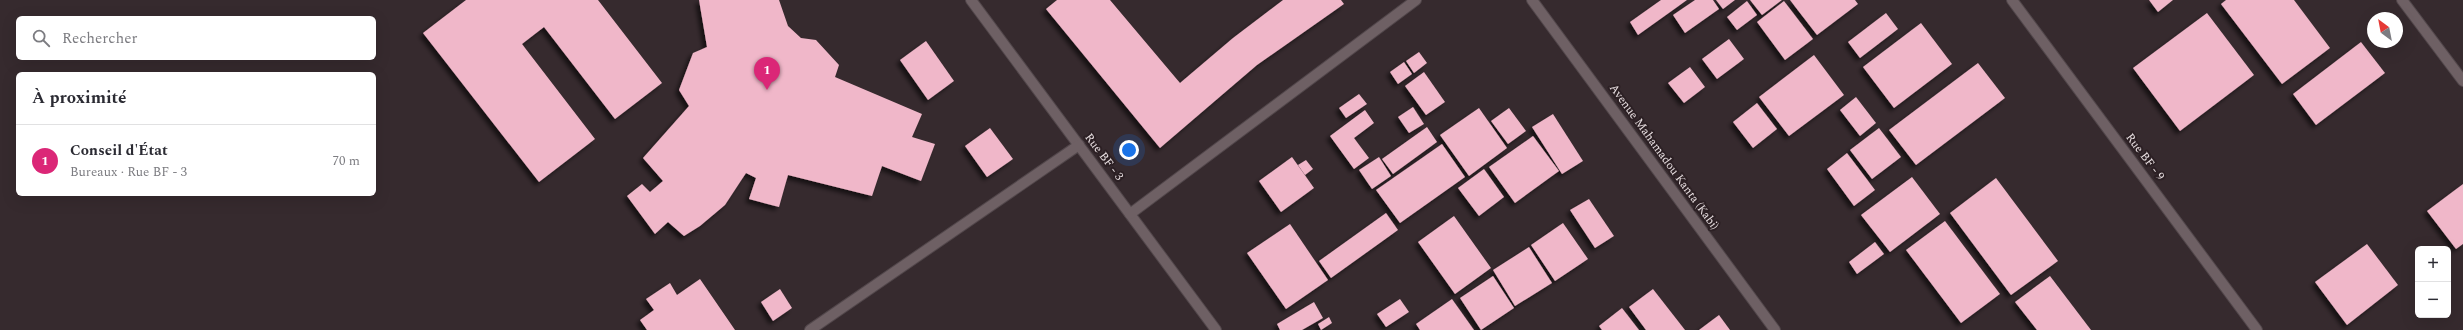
<!DOCTYPE html>
<html lang="fr">
<head>
<meta charset="utf-8">
<style>
  :root { --surface:#fff; --page:#f2f2f3; --text:#2b2b33; --muted:#7c7c81; --line:#e1e1e2; --accent:#db2777 }
  body { margin:0; font-family:Spectral,serif; background:var(--page); color:var(--text) }
  .controls { position:absolute; right:12px; bottom:12px; display:grid; overflow:hidden; border-radius:6px; box-shadow:0 4px 16px #0002 }
  .controls button { width:36px; height:36px; display:grid; place-items:center; padding:0; border:0; border-bottom:1px solid var(--line); background:var(--surface); color:var(--text); font:20px sans-serif }
  .compass { position:absolute; left:2367px; top:12px; width:36px; height:36px; border-radius:50%; background:var(--surface); box-shadow:0 4px 16px #0002; rotate:328deg }
  .you { position:absolute; left:1129px; top:150px; width:14px; height:14px; margin:-10px; border:3px solid #fff; border-radius:50%; background:#1a73e8; box-shadow:0 0 0 6px #1a73e833 }
  .badge { display:grid; place-items:center; width:26px; height:26px; border-radius:50%; background:var(--accent); color:#fff; font-size:13px; font-weight:700 }
  .pin { position:absolute; translate:-50% -33px; filter:drop-shadow(0 1px 2px #0008) }
  .pin::after { content:''; position:absolute; top:21px; width:14px; height:12px; background:inherit; clip-path:polygon(0 0,100% 0,50% 100%) }
  .list { margin:0; padding:0; list-style:none }
  h2 { display:flex; justify-content:space-between; align-items:center; height:52px; margin:0; padding:0 16px; font-size:17px }
  h2 small { font-size:13px; font-weight:400; color:var(--muted) }
  .list li { display:grid; grid-template-columns:26px 1fr auto; gap:12px; align-items:center; box-sizing:border-box; height:72px; padding:0 16px; border-top:1px solid var(--line) }
  .list b { display:block; font-size:15px; white-space:nowrap }
  .list p { margin:0; font-size:13px; white-space:nowrap; color:var(--muted) }
  .list em { font-size:13px; font-style:normal; color:var(--muted) }
  .icon { flex:none; width:22px; height:22px; fill:none; stroke:currentColor; stroke-width:2; stroke-linecap:round; stroke-linejoin:round }
  .map { position:relative; flex:none; width:2463px; height:330px; overflow:hidden }
  .search { position:absolute; background:var(--surface); box-shadow:0 4px 16px #0002; left:16px; top:16px; width:360px; height:44px; display:flex; align-items:center; gap:10px; box-sizing:border-box; padding:0 14px; border-radius:6px; color:var(--muted); font-size:15px }
  .panel { position:absolute; background:var(--surface); box-shadow:0 4px 16px #0002; left:16px; top:72px; width:360px; height:124px; border-radius:6px }
  .map>svg:first-child { display:block }
  .building { fill:#f0b7c9; filter:url(#shadow) }
  .lines { fill:none; stroke-linecap:round; stroke-linejoin:round }
  .minor-casing { stroke:#52474b; stroke-width:12 }
  .minor { stroke:#6e6064; stroke-width:10 }
  .labels { text-anchor:middle; dominant-baseline:central; stroke-width:4; stroke-linejoin:round; paint-order:stroke }
  .street-label { font-size:12px; fill:#e8dfe1; stroke:#2c2024 }
</style>
</head>
<body>
<div class="map">
<svg width="2463" height="330" viewBox="0 0 2463 330">
  <defs>
    <filter id="shadow"><feDropShadow dx="-3.5" dy="3.5" stdDeviation="2" flood-color="#0009"/></filter>
  </defs>
  <rect width="100%" height="100%" fill="#362a2e"/>
  <g class="building">
    <path d="M 466,0 L 598,0 L 662,83 L 615,119 L 544,27 L 522,44 L 595,139 L 539,182 L 423,33 Z"/>
    <path d="M 699,0 L 779,0 L 788,26 L 801,38 L 816,40 L 839,65 L 835,77 L 922,114 L 912,137 L 935,144 L 921,181 L 882,166 L 872,196 L 788,175 L 779,207 L 749,199 L 756,178 L 746,173 L 725,205 L 700,226 L 684,236 L 668,222 L 655,234 L 627,196 L 642,184 L 650,192 L 663,181 L 643,158 L 689,106 L 679,90 L 693,53 L 707,47 Z"/>
    <path d="M 1057,0 L 1110,0 L 1180,83 L 1233,38 L 1283,0 L 1341,0 L 1344,4 L 1257,65 L 1160,148 L 1046,9 Z"/>
    <path d="M 1661,0 L 1687,0 L 1638,35 L 1630,22 Z"/>
    <path d="M 1695,0 L 1713,0 L 1719,9 L 1685,33 L 1673,15 Z"/>
    <path d="M 1716,0 L 1735,0 L 1723,9 Z"/>
    <path d="M 1750,0 L 1782,0 L 1762,15 Z"/>
    <path d="M 1790,0 L 1855,0 L 1858,4 L 1817,35 Z"/>
    <path d="M 2149,0 L 2173,0 L 2158,12 Z"/>
    <path d="M 2226,0 L 2294,0 L 2330,48 L 2282,84 L 2221,4 Z"/>
    <path d="M 1747,1 L 1757,15 L 1737,30 L 1727,17 Z"/>
    <path d="M 1784,1 L 1813,39 L 1785,60 L 1757,22 Z"/>
    <path d="M 1886,13 L 1898,29 L 1860,58 L 1848,42 Z"/>
    <path d="M 2207,13 L 2254,75 L 2180,131 L 2133,68 Z"/>
    <path d="M 1921,23 L 1952,64 L 1894,108 L 1863,67 Z"/>
    <path d="M 1729,39 L 1744,59 L 1717,79 L 1702,59 Z"/>
    <path d="M 926,41 L 954,81 L 928,100 L 900,60 Z"/>
    <path d="M 2361,42 L 2385,73 L 2316,125 L 2293,94 Z"/>
    <path d="M 1419,52 L 1427,63 L 1414,73 L 1406,61 Z"/>
    <path d="M 1814,55 L 1844,95 L 1789,136 L 1759,97 Z"/>
    <path d="M 1404,62 L 1412,74 L 1398,84 L 1390,72 Z"/>
    <path d="M 1978,63 L 2005,98 L 1916,165 L 1889,130 Z"/>
    <path d="M 1690,67 L 1705,87 L 1684,103 L 1668,83 Z"/>
    <path d="M 1424,72 L 1445,102 L 1426,115 L 1405,86 Z"/>
    <path d="M 1359,94 L 1367,104 L 1346,118 L 1339,108 Z"/>
    <path d="M 1856,97 L 1876,123 L 1860,136 L 1840,110 Z"/>
    <path d="M 1757,103 L 1777,129 L 1753,148 L 1733,122 Z"/>
    <path d="M 1413,107 L 1424,124 L 1409,133 L 1398,117 Z"/>
    <path d="M 1479,108 L 1507,148 L 1469,176 L 1440,135 Z"/>
    <path d="M 1509,108 L 1526,131 L 1508,144 L 1491,121 Z"/>
    <path d="M 1365,110 L 1374,123 L 1354,138 L 1369,158 L 1354,169 L 1330,136 Z"/>
    <path d="M 1553,114 L 1583,161 L 1562,174 L 1532,127 Z"/>
    <path d="M 1427,127 L 1437,142 L 1393,174 L 1382,159 Z"/>
    <path d="M 990,128 L 1013,159 L 987,177 L 965,146 Z"/>
    <path d="M 1879,128 L 1901,157 L 1872,179 L 1850,150 Z"/>
    <path d="M 1533,136 L 1559,171 L 1515,203 L 1489,167 Z"/>
    <path d="M 1442,144 L 1465,177 L 1400,223 L 1376,190 Z"/>
    <path d="M 1847,153 L 1875,190 L 1854,206 L 1827,169 Z"/>
    <path d="M 1292,157 L 1314,188 L 1281,212 L 1259,181 Z"/>
    <path d="M 1379,157 L 1391,176 L 1372,189 L 1359,170 Z"/>
    <path d="M 1306,160 L 1313,169 L 1305,175 L 1298,165 Z"/>
    <path d="M 1484,169 L 1504,197 L 1479,216 L 1458,188 Z"/>
    <path d="M 1912,177 L 1940,214 L 1890,252 L 1861,215 Z"/>
    <path d="M 1996,178 L 2058,261 L 2011,295 L 1950,213 Z"/>
    <path d="M 2463,184 L 2463,244 L 2456,249 L 2427,211 Z"/>
    <path d="M 1589,199 L 1614,236 L 1595,248 L 1570,210 Z"/>
    <path d="M 1386,213 L 1398,230 L 1331,278 L 1319,261 Z"/>
    <path d="M 1454,216 L 1491,268 L 1455,294 L 1418,242 Z"/>
    <path d="M 1945,221 L 2000,294 L 1961,323 L 1906,250 Z"/>
    <path d="M 1563,223 L 1588,259 L 1555,281 L 1531,245 Z"/>
    <path d="M 1290,224 L 1328,280 L 1286,309 L 1247,253 Z"/>
    <path d="M 1875,242 L 1884,254 L 1857,274 L 1849,262 Z"/>
    <path d="M 2367,244 L 2398,285 L 2347,325 L 2315,282 Z"/>
    <path d="M 1529,247 L 1552,283 L 1515,306 L 1493,270 Z"/>
    <path d="M 1493,276 L 1514,308 L 1481,330 L 1460,298 Z"/>
    <path d="M 2050,276 L 2091,330 L 2037,330 L 2015,302 Z"/>
    <path d="M 700,279 L 735,330 L 647,330 L 640,320 L 654,310 L 646,299 L 670,283 L 677,295 Z"/>
    <path d="M 780,289 L 792,308 L 773,321 L 761,302 Z"/>
    <path d="M 1653,289 L 1685,330 L 1646,330 L 1629,307 Z"/>
    <path d="M 1400,299 L 1409,312 L 1386,327 L 1377,314 Z"/>
    <path d="M 1452,299 L 1474,330 L 1420,330 L 1416,324 Z"/>
    <path d="M 1314,302 L 1323,318 L 1302,330 L 1280,330 L 1277,324 Z"/>
    <path d="M 1622,308 L 1639,330 L 1602,330 L 1599,326 Z"/>
    <path d="M 1719,315 L 1730,330 L 1699,330 Z"/>
    <path d="M 1329,317 L 1332,323 L 1321,330 L 1318,324 Z"/>
  </g>
  <g class="lines">
    <g class="minor-casing">
      <g id="minor">
        <path d="M 971,0 L 1216,330"/>
        <path d="M 1532,0 L 1775,330"/>
        <path d="M 2012,0 L 2257,330"/>
        <path d="M 2402,0 L 2463,81"/>
        <path d="M 1130,214 L 1416,0"/>
        <path d="M 810,330 L 1079,145"/>
      </g>
    </g>
    <use href="#minor" class="minor"/>
  </g>
  <g class="labels">
    <g class="street-label">
      <text transform="translate(1104 157) rotate(53)">Rue BF - 3</text>
      <text transform="translate(1664 157) rotate(54)">Avenue Mahamadou Kanta (Kabi)</text>
      <text transform="translate(2145 157) rotate(53)">Rue BF - 9</text>
    </g>
  </g>
</svg>
<div class="controls">
<button>+</button>
<button>−</button>
</div>
<svg class="compass" viewBox="-18 -18 36 36"><path d="M0-13l5 13h-10z" fill="#e53935"/><path d="M0 13l5-13h-10z" fill="#7c7c81"/></svg>
<div class="you"></div>
<div class="pin badge" style="left:767px;top:90px">1</div>
<div class="search"><svg class="icon" aria-label="search" viewBox="0 0 24 24"><circle cx="10" cy="10" r="6"/><path d="M15 15l6 6"/></svg>Rechercher</div>
<section class="panel">
<h2>À proximité<small></small></h2>
<ul class="list">
<li><span class="badge">1</span><div><b>Conseil d'État</b><p>Bureaux · Rue BF - 3</p></div><em>70 m</em></li>
</ul>
</section>
</div>
</body>
</html>
